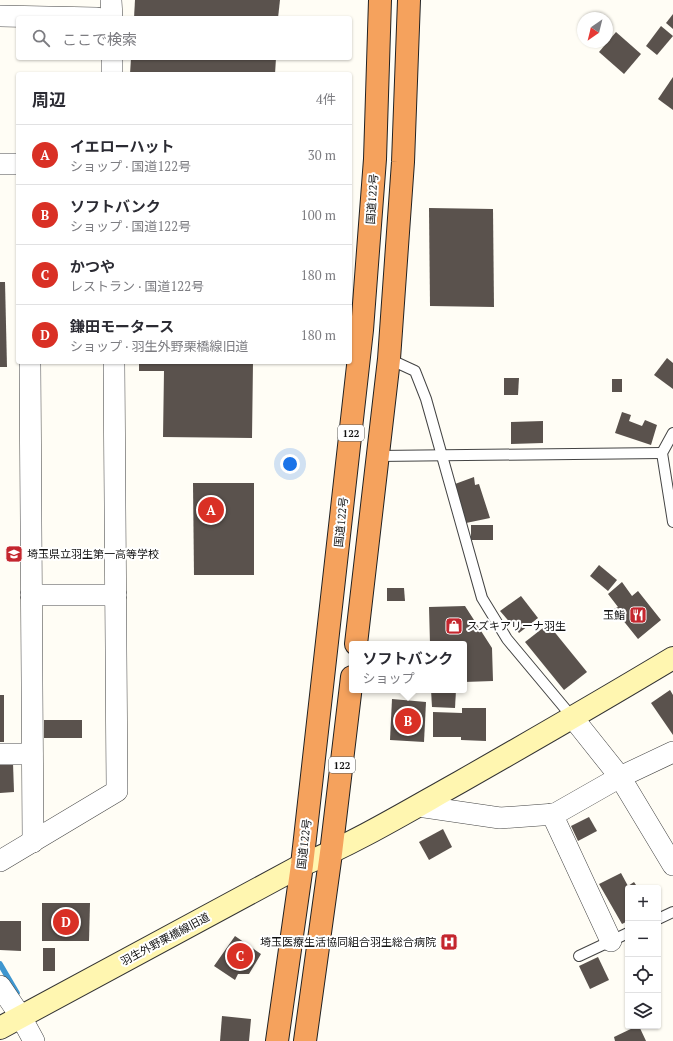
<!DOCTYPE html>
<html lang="ja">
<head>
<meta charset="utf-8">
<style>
  :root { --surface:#fff; --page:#f7f7f7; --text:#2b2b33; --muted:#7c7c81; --line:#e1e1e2; --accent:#d93025 }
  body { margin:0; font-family:"PT Serif","Noto Sans JP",serif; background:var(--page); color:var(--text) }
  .controls { position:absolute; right:12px; bottom:12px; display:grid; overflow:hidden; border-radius:4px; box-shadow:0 1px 3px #0004 }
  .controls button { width:36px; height:36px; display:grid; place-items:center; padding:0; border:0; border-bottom:1px solid var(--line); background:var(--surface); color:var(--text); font:20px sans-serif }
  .compass { position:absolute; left:577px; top:12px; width:36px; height:36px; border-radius:50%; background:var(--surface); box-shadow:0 1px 3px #0004; rotate:215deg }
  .you { position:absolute; left:290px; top:464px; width:14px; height:14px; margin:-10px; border:3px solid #fff; border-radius:50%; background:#1a73e8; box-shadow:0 0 0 6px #1a73e833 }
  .badge { display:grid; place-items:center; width:26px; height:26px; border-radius:50%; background:var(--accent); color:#fff; font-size:13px; font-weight:700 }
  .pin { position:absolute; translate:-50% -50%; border:2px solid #fff; box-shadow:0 1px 4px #0006 }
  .popup { position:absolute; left:349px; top:641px; width:118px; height:52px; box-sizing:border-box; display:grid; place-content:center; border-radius:4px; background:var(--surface); filter:drop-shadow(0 1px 3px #0005); font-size:13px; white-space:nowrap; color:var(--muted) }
  .popup b { font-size:15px; color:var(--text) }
  .popup::after { content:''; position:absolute; left:50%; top:100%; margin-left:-8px; border:8px solid transparent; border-top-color:var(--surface) }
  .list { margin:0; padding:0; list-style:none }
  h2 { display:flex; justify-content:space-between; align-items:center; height:52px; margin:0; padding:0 16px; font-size:17px }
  h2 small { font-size:13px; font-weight:400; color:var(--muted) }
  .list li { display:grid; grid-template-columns:26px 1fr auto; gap:12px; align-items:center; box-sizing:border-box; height:60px; padding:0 16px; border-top:1px solid var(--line) }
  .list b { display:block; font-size:15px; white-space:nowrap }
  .list p { margin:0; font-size:13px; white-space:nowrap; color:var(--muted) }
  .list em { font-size:13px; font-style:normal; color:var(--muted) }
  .icon { flex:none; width:22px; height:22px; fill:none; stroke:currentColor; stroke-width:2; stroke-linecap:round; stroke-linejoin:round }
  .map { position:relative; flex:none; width:673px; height:1041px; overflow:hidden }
  .search { position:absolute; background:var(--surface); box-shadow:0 1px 3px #0004; left:16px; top:16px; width:336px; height:44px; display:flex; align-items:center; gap:10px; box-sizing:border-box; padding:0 14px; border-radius:4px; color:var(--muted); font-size:15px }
  .panel { position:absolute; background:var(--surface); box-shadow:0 1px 3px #0004; left:16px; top:72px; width:336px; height:292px; border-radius:4px }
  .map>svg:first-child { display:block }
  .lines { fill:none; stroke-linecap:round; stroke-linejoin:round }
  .stream { stroke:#3f96cf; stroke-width:5.5 }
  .building { fill:#5a524d }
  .lane-casing { stroke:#444; stroke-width:12 }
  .street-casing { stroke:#444; stroke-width:22 }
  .secondary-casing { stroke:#333; stroke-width:24 }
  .highway-casing { stroke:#222; stroke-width:24 }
  .lane { stroke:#fff; stroke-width:10 }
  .street { stroke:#fff; stroke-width:21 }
  .secondary { stroke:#fff6b0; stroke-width:22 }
  .highway { stroke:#f5a25d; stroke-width:22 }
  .labels { text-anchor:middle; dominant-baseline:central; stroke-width:4; stroke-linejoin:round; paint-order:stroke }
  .shield { fill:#fff; stroke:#585858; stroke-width:1 }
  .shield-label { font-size:10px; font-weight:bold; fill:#111 }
  .street-label { font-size:11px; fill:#111; stroke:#fff }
  .poi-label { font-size:11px; fill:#111; stroke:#fff; text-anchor:start }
</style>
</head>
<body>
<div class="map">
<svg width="673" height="1041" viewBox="0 0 673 1041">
  <rect width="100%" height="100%" fill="#fffdf5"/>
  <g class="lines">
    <path class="stream" d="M 0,964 L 17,993"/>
  </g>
  <g class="building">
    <path d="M 135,0 L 280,0 L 278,18 L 134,18 Z"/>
    <path d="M 673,14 L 673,29 L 666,23 Z"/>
    <path d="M 661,26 L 673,36 L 657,55 L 646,46 Z"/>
    <path d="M 616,32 L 641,54 L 624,74 L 599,52 Z"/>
    <path d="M 131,58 L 276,58 L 275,74 L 130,74 Z"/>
    <path d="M 673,77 L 673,110 L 658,99 Z"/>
    <path d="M 429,208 L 493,209 L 494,307 L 430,306 Z"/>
    <path d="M 0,282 L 5,282 L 7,367 L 0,367 Z"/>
    <path d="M 667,358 L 673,363 L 673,389 L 654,375 Z"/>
    <path d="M 139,362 L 253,362 L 252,438 L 163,437 L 164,371 L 139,371 Z"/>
    <path d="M 504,378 L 519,378 L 518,395 L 504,395 Z"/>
    <rect x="612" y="379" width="10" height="13"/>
    <path d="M 622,412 L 631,415 L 629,421 L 642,426 L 645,420 L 657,425 L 651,445 L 615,433 Z"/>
    <path d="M 543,421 L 543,443 L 511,444 L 511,422 Z"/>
    <path d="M 474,477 L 475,485 L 479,484 L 490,518 L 466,523 L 455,484 Z"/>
    <path d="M 193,483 L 254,483 L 254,575 L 194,575 Z"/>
    <rect x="471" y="525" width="22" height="15"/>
    <path d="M 599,565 L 617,580 L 608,591 L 590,576 Z"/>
    <path d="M 622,582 L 632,596 L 638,591 L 661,620 L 638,639 L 614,609 L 618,607 L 608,594 Z"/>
    <path d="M 387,588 L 404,588 L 405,601 L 387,601 Z"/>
    <path d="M 521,596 L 538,618 L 519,633 L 500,611 Z"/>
    <path d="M 465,606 L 492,648 L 493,681 L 464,682 L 464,644 L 430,644 L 429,607 Z"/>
    <path d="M 548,624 L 587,672 L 564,690 L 525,642 Z"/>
    <path d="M 431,690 L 456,690 L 455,708 L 432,707 Z"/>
    <path d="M 670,690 L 673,695 L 673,735 L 651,703 Z"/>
    <rect x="0" y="695" width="4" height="47"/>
    <path d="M 392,699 L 426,702 L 424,742 L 390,740 Z"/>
    <path d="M 462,708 L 486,708 L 486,741 L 461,740 L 461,737 L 433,737 L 433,712 L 462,713 Z"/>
    <rect x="44" y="720" width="38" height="18"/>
    <path d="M 13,763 L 14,792 L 0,793 L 0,764 Z"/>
    <path d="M 589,817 L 597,831 L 578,841 L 571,826 Z"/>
    <path d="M 443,829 L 452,847 L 429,860 L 419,842 Z"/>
    <path d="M 621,873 L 628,886 L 634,882 L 638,888 L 628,888 L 628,921 L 622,924 L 599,884 Z"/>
    <path d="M 42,903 L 90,903 L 89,941 L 42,941 Z"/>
    <path d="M 0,921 L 21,921 L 21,951 L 0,950 Z"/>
    <path d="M 235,936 L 261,954 L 249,974 L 238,974 L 235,980 L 214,966 Z"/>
    <rect x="43" y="948" width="12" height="23"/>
    <path d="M 598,957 L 609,980 L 590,989 L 579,966 Z"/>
    <path d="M 222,1016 L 251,1019 L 249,1041 L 220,1041 Z"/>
    <path d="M 637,1026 L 639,1026 L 646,1041 L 615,1041 L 614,1037 Z"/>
  </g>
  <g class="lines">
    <g class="lane-casing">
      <g id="lane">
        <path d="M 389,359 L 415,371 L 426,399 L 482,598 L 507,639 L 573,718"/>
        <path d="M 673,433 L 662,453 L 673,522"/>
        <path d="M 378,456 L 662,453"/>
        <path d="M 658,919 L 673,912"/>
        <path d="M 579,956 L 628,933"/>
      </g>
    </g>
    <g class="street-casing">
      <g id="street">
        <path d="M 111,0 L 112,18"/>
        <path d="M 0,16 L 97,18"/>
        <path d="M 112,58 L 112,74"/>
        <path d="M 0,164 L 18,164"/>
        <path d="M 30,362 L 33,842"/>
        <path d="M 31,595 L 116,595"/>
        <path d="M 573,718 L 620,777 L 673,865"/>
        <path d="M 0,754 L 32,754"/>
        <path d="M 418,806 L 500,818 L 555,814 L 620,777 L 673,752"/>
        <path d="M 552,814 L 611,941"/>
        <path d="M 0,861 L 117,791 L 114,362"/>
        <path d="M 0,986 L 21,1017 L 34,1041"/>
      </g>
    </g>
    <g class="secondary-casing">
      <path id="secondary" d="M 0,1028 L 302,865 C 357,842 408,811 460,782 C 532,741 603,700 673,658"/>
    </g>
    <g class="highway-casing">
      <g id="highway">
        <path d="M 356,644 L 389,359 L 403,162 L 409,0"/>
        <path d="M 277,1041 L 302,865 L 362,330 L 375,159 L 380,0"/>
        <path d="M 305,1041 L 331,853 L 352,677"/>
      </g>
    </g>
    <use href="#lane" class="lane"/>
    <use href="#street" class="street"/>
    <use href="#secondary" class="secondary"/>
    <use href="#highway" class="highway"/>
  </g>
  <defs>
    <g id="school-square" transform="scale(0.9)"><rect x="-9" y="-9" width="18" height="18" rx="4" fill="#c4262e" stroke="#fff"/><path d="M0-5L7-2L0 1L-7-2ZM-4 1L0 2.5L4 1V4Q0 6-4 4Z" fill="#fff"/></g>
    <g id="restaurant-square" transform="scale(0.9)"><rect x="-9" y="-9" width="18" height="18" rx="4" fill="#c4262e" stroke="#fff"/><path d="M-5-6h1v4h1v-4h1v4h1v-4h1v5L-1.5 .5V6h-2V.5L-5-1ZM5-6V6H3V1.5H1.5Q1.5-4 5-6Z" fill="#fff"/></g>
    <g id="shop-square" transform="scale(0.9)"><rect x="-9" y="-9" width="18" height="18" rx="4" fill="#c4262e" stroke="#fff"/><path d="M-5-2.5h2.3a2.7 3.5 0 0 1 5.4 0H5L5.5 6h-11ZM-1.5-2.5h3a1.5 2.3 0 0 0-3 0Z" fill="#fff"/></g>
    <g id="hospital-square" transform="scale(0.9)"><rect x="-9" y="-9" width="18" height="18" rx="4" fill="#c4262e" stroke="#fff"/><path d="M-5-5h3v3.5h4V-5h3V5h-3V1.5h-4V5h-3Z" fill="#fff"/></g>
  </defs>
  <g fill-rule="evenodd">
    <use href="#school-square" x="14" y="554"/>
    <use href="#restaurant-square" x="638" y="615"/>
    <use href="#shop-square" x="454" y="626"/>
    <use href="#hospital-square" x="449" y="942"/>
  </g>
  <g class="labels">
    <g class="shield">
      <rect x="338" y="425" width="26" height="16" rx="3"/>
      <rect x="329" y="757" width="26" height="16" rx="3"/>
    </g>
    <g class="shield-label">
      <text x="351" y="433">122</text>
      <text x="342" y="765">122</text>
    </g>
    <g class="street-label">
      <text transform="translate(372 199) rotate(-86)">国道122号</text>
      <text transform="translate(341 522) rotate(-84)">国道122号</text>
      <text transform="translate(304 844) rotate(-83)">国道122号</text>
      <text transform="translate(165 939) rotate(-28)">羽生外野栗橋線旧道</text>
    </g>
    <g class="poi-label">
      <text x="27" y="554">埼玉県立羽生第一高等学校</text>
      <text x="625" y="615" text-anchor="end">玉鮨</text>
      <text x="467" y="626">スズキアリーナ羽生</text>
      <text x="436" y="942" text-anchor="end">埼玉医療生活協同組合羽生総合病院</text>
    </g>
  </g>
</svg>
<div class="controls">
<button>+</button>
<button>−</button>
<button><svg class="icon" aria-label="locate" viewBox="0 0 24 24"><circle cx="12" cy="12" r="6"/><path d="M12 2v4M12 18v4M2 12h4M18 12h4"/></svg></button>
<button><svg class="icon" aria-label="layers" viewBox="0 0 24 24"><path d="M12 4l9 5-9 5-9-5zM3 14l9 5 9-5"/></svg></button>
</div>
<svg class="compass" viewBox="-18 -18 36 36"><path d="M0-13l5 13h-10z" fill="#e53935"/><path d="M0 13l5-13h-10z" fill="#7c7c81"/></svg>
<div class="you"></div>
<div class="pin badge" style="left:211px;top:510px">A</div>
<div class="pin badge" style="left:408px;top:721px">B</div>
<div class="popup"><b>ソフトバンク</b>ショップ</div>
<div class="pin badge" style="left:240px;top:956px">C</div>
<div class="pin badge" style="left:66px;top:922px">D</div>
<div class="search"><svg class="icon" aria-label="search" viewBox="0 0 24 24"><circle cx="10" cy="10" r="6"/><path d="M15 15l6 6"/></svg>ここで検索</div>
<section class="panel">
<h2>周辺<small>4件</small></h2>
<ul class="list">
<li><span class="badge">A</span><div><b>イエローハット</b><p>ショップ · 国道122号</p></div><em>30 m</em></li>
<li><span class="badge">B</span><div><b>ソフトバンク</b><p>ショップ · 国道122号</p></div><em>100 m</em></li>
<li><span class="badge">C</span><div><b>かつや</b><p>レストラン · 国道122号</p></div><em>180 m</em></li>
<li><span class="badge">D</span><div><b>鎌田モータース</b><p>ショップ · 羽生外野栗橋線旧道</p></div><em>180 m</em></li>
</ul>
</section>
</div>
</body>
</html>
